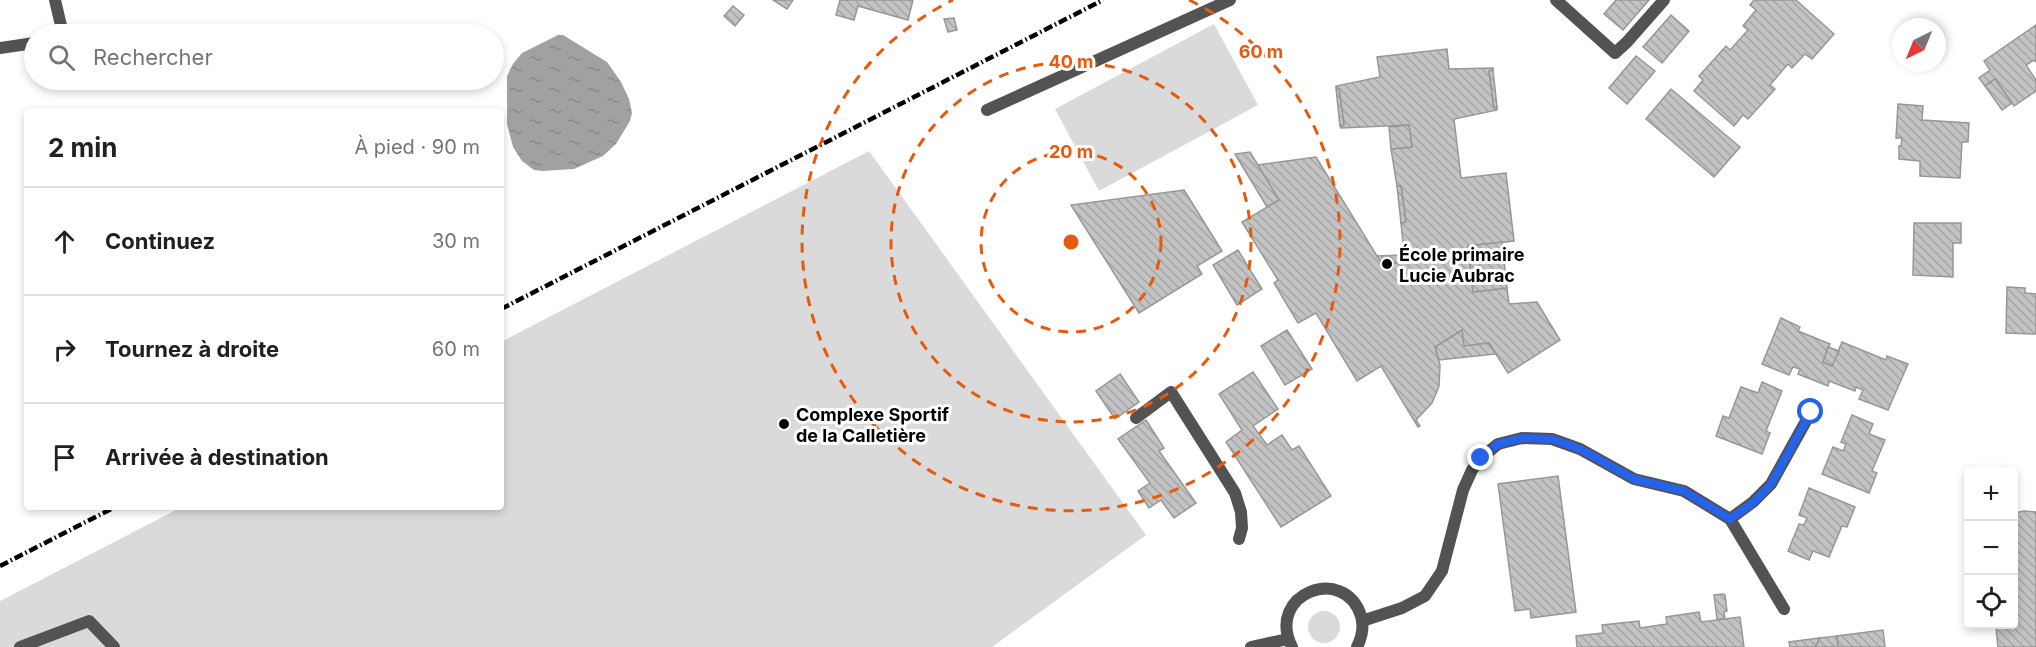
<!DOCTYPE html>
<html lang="fr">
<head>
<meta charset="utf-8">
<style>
  :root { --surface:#fff; --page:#f6f6f6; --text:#202124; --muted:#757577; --line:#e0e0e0 }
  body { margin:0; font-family:Inter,sans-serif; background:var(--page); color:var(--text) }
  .controls { position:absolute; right:18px; bottom:18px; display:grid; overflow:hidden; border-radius:6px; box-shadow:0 3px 9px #0003 }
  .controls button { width:54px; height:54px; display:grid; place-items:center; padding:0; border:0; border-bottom:2px solid var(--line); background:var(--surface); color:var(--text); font:30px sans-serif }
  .compass { position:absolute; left:1892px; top:18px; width:54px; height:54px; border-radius:50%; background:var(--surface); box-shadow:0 3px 9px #0003; rotate:223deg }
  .stop { position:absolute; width:18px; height:18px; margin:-14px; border:4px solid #2563eb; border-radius:50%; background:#fff }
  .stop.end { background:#2563eb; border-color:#fff; box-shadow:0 2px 6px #0008 }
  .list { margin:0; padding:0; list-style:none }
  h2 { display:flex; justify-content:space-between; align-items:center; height:78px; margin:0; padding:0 24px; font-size:26px }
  h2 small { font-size:20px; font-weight:400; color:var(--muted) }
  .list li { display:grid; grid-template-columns:39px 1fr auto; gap:18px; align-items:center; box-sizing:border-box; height:108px; padding:0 24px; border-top:2px solid var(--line) }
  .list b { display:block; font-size:22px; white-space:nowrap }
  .list em { font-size:20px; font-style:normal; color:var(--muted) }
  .icon { flex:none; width:33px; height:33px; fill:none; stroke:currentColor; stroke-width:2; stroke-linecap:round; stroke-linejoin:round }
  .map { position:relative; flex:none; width:2036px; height:647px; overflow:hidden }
  .search { position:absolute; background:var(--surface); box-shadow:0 3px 9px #0003; left:24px; top:24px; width:480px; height:66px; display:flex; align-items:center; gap:15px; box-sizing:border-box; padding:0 21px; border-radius:33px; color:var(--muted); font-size:22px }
  .panel { position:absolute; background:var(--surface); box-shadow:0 3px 9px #0003; left:24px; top:108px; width:480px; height:402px; border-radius:6px }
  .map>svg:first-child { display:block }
  .green { fill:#dadada }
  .water { fill:url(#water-ripples) }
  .building { fill:url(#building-back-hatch); stroke:#979797; stroke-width:1.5 }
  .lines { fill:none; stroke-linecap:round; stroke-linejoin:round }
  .lane { stroke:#535353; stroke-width:12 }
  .street { stroke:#535353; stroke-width:12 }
  .rail { stroke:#000; stroke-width:4.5; stroke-dasharray:9 3 1.5 3; stroke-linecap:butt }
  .route { stroke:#2563eb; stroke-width:8 }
  .ring { fill:none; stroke:#e8590c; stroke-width:3; stroke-dasharray:10 8 }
  .poi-dot { fill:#000; stroke:#fff; stroke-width:2 }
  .labels { text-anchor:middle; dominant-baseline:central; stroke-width:6; stroke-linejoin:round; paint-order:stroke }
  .poi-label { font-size:18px; font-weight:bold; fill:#000; stroke:#fff; text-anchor:start }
  .centre { fill:#e8590c; stroke:#fff; stroke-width:3 }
  .ring-label { font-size:18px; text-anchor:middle; font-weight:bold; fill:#e8590c; stroke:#fff; stroke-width:6; stroke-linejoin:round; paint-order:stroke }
</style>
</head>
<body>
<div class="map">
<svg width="2036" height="647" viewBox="0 0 2036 647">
  <defs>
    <pattern id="water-ripples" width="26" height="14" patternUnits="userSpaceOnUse" patternTransform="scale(1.5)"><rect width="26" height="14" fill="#a1a1a1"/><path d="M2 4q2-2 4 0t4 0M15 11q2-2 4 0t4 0" fill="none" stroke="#898989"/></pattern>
    <pattern id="building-back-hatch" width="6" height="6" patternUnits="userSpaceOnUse" patternTransform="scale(1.5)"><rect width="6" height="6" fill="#c3c3c3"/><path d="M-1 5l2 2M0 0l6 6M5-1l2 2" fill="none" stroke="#a6a6a6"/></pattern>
  </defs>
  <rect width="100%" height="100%" fill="#fff"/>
  <g class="green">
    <path d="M 1214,24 L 1258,105 L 1099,191 L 1055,109 Z"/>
    <path d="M 869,151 L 1146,535 L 992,647 L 0,647 L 0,601 L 182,507 L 501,507 L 501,342 Z"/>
    <circle cx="1324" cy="627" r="16"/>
  </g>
  <path class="water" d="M 558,35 L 563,35 L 607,62 L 621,82 L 629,99 L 632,113 L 630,121 L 616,144 L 603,156 L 574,169 L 542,171 L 534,170 L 522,161 L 513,147 L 507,124 L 507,76 L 513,64 L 522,53 Z"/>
  <g class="building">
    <path d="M 773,0 L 793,0 L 787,9 Z"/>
    <path d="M 840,0 L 913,0 L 908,20 L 858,6 L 854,20 L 836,15 Z"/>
    <path d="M 1616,0 L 1649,0 L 1623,30 L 1604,14 Z"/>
    <path d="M 1754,0 L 1796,0 L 1834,34 L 1812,59 L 1805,54 L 1792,68 L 1788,64 L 1770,85 L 1775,89 L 1748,119 L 1743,115 L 1734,126 L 1694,91 L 1703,80 L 1699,76 L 1726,46 L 1730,50 L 1748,30 L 1743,26 L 1756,10 L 1750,5 Z"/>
    <path d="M 733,6 L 744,15 L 735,26 L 724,16 Z"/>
    <path d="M 1671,15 L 1689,31 L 1662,63 L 1643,47 Z"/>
    <path d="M 954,18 L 957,30 L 948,32 L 944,19 Z"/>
    <path d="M 2036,25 L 2036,62 L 2034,60 L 2026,65 L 2036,80 L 2036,91 L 2014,106 L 1995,79 L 1985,86 L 1979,78 L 1990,70 L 1984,61 Z"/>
    <path d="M 1447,49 L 1449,69 L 1493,68 L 1493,70 L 1489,71 L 1494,108 L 1497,107 L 1497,110 L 1454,119 L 1461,178 L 1506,173 L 1514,241 L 1468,246 L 1473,292 L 1507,288 L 1509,304 L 1537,302 L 1560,340 L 1508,373 L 1489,343 L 1464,346 L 1462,330 L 1435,347 L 1440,365 L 1439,386 L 1432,403 L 1416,420 L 1420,426 L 1418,427 L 1381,366 L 1357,381 L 1316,313 L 1298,323 L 1274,283 L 1278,280 L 1242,222 L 1279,200 L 1257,165 L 1316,157 L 1382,264 L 1405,262 L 1401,223 L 1406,222 L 1401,186 L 1397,186 L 1391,149 L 1412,147 L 1409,125 L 1341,128 L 1340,126 L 1344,125 L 1339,89 L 1336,88 L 1336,86 L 1380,77 L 1377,57 Z"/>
    <path d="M 1636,56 L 1655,71 L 1627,104 L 1609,88 Z"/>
    <path d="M 1493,70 L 1497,107 L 1494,108 L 1489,71 Z"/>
    <path d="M 1995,79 L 2012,103 L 2002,110 L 1985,86 Z"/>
    <path d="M 1336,88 L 1339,89 L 1344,125 L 1340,126 Z"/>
    <path d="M 1671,89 L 1740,147 L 1714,177 L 1646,119 Z"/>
    <path d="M 1898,104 L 1923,106 L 1922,120 L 1969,123 L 1968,142 L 1962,142 L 1960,178 L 1920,176 L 1920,161 L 1899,159 L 1899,146 L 1901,146 L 1902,138 L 1896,138 Z"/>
    <path d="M 1409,125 L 1412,147 L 1391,149 L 1389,127 Z"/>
    <path d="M 1250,152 L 1279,200 L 1267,207 L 1235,154 Z"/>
    <path d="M 1397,186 L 1401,186 L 1406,222 L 1401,223 Z"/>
    <path d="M 1184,190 L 1222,251 L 1197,266 L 1202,274 L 1139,313 L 1071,205 Z"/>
    <path d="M 1914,223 L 1961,223 L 1961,243 L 1953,243 L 1953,277 L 1913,275 Z"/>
    <path d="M 1502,242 L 1507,288 L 1473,292 L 1468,246 Z"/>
    <path d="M 1238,250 L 1262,289 L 1237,305 L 1213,265 Z"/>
    <path d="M 1405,255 L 1405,262 L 1382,264 L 1377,256 Z"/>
    <path d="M 2007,287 L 2025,288 L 2025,293 L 2036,294 L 2036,334 L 2006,333 Z"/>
    <path d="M 1781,318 L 1800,327 L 1798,331 L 1830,344 L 1823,362 L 1832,366 L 1842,342 L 1886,360 L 1887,356 L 1908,364 L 1888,410 L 1859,399 L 1863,390 L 1856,387 L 1855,391 L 1829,381 L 1828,386 L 1798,374 L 1800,369 L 1793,367 L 1789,375 L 1762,364 Z"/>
    <path d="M 1287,330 L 1312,369 L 1285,385 L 1261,346 Z"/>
    <path d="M 1462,330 L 1464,346 L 1489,343 L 1496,354 L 1439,360 L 1435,347 Z"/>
    <path d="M 1828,347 L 1839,351 L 1832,366 L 1823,362 Z"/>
    <path d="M 1253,372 L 1278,409 L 1253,426 L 1267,445 L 1282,435 L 1292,450 L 1299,446 L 1331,496 L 1281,527 L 1226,442 L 1242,430 L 1219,394 Z"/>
    <path d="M 1120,374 L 1139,402 L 1115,419 L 1096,391 Z"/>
    <path d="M 1762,382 L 1782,391 L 1766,431 L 1770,433 L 1762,454 L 1716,436 L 1723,416 L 1729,418 L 1741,387 L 1758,393 Z"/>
    <path d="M 1852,415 L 1873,424 L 1869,434 L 1885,440 L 1872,471 L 1877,473 L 1869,493 L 1822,474 L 1833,447 L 1843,451 L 1846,444 L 1841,442 Z"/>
    <path d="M 1146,420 L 1164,448 L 1159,451 L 1196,503 L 1174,518 L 1161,500 L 1149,508 L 1138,491 L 1150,483 L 1118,439 Z"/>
    <path d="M 1558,476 L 1576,612 L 1531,618 L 1530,609 L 1515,611 L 1498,484 Z"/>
    <path d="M 1809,488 L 1855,507 L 1847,527 L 1842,526 L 1829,557 L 1813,551 L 1809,560 L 1788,551 L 1799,524 L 1804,525 L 1807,518 L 1799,515 Z"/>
    <path d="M 2024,511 L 2036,512 L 2036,647 L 1998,647 L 1996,628 L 1998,624 L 2014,624 L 2014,513 Z"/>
    <path d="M 1723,594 L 1725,595 L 1727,611 L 1724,612 L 1725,619 L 1717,619 L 1714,595 Z"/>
    <path d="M 1699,612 L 1701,622 L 1740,617 L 1744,647 L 1577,647 L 1576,636 L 1603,633 L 1602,625 L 1639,621 L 1640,628 L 1667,624 L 1666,617 Z"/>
    <path d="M 1883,630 L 1885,647 L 1838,647 L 1837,636 Z"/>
    <path d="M 1837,636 L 1838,647 L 1815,647 L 1820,638 Z"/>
    <path d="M 1820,638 L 1815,647 L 1790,647 L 1789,642 Z"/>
  </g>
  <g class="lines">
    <g class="lane">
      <path d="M 55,0 L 63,34"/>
      <path d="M 1556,0 L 1615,53 L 1627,42 L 1664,0"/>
      <path d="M 0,48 L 34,43"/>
      <path d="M 987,110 L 1230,0"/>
      <path d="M 1136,418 L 1171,392 L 1235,493 L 1241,512 L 1242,528 L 1239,539"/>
      <path d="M 1730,519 L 1753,502 L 1771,484 L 1811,412"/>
      <path d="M 1362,621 L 1402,608 L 1425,596 L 1442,571 L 1463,490 L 1472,470 L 1481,458 L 1498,444 L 1522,438 L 1552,439 L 1580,449 L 1634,479 L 1684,491 L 1730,519 L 1784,609"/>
      <path d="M 20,647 L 89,621 L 114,647"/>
    </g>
    <g class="street">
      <path d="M 1251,647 L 1288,639"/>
      <path d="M 1292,647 C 1265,593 1345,564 1361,616 C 1364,626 1362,637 1357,647"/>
    </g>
    <g class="rail">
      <path d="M 501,309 L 1103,0"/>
      <path d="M 0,566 L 115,507"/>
    </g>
  </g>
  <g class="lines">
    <path class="route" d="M 1481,458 L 1498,444 L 1522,438 L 1552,439 L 1580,449 L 1634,479 L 1684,491 L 1730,519 L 1754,502 L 1771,484 L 1811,412"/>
  </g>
  <g class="ring">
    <circle cx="1071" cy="242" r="90"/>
    <circle cx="1071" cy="242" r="180"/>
    <path d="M1189 0A269 269 0 1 1 953 0"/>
  </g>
  <g class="poi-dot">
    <circle cx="1387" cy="264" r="6"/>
    <circle cx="784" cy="424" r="6"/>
  </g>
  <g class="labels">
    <g class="poi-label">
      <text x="1399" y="254">École primaire<tspan x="1399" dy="21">Lucie Aubrac</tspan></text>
      <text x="796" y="414">Complexe Sportif<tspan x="796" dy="21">de la Calletière</tspan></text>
    </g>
  </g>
  <circle cx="1071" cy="242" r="9" class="centre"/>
  <g class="ring-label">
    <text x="1261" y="58">60 m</text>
    <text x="1071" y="68">40 m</text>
    <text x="1071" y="158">20 m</text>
  </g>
</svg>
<div class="controls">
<button>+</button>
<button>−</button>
<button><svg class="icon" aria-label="locate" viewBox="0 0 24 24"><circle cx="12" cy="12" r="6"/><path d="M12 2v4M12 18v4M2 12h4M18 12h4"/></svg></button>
</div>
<svg class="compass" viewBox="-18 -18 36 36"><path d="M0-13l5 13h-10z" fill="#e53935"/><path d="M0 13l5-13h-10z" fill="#757577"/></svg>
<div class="stop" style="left:1811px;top:412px"></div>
<div class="stop end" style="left:1481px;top:458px"></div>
<div class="search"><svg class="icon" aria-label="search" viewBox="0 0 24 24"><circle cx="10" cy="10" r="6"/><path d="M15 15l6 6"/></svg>Rechercher</div>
<section class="panel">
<h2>2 min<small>À pied · 90 m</small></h2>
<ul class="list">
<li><svg class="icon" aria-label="ahead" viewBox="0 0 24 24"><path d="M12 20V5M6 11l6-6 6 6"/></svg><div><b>Continuez</b></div><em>30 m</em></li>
<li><svg class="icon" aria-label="right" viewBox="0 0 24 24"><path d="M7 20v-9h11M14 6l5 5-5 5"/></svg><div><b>Tournez à droite</b></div><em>60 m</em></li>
<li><svg class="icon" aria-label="arrive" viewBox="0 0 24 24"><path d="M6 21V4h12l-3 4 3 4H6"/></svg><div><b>Arrivée à destination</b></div></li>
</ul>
</section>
</div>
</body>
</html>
